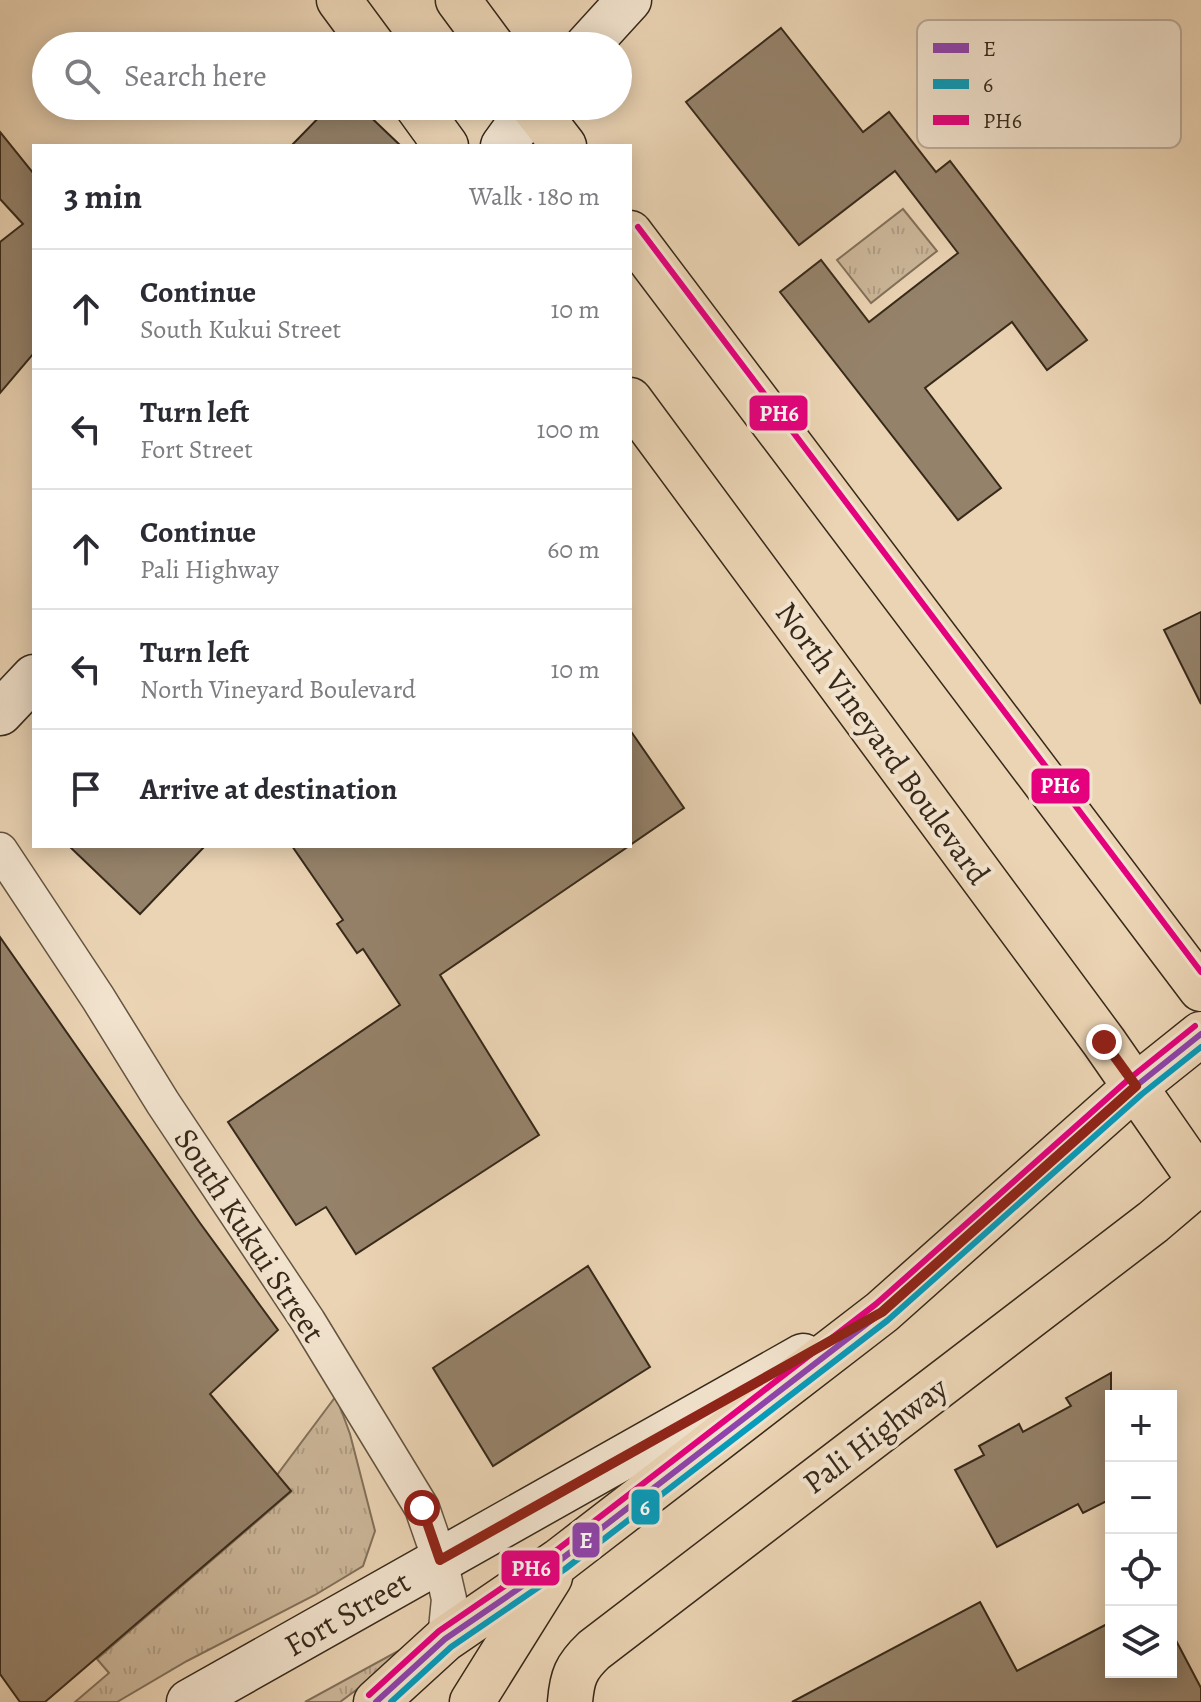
<!DOCTYPE html>
<html lang="en">
<head>
<meta charset="utf-8">
<style>
  :root { --surface:#fff; --page:#f7f7f7; --text:#2b2b33; --muted:#7c7c81; --line:#e1e1e2 }
  body { margin:0; font-family:Alegreya,serif; background:var(--page); color:var(--text) }
  .controls { position:absolute; right:24px; bottom:24px; display:grid; overflow:hidden; border-radius:0px; box-shadow:0 4px 20px #0003 }
  .controls button { width:72px; height:72px; display:grid; place-items:center; padding:0; border:0; border-bottom:2px solid var(--line); background:var(--surface); color:var(--text); font:40px sans-serif }
  .stop { position:absolute; width:24px; height:24px; margin:-18px; border:6px solid #8f2418; border-radius:50%; background:#fff }
  .stop.end { background:#8f2418; border-color:#fff; box-shadow:0 2px 8px #0008 }
  .list { margin:0; padding:0; list-style:none }
  h2 { display:flex; justify-content:space-between; align-items:center; height:104px; margin:0; padding:0 32px; font-size:34px }
  h2 small { font-size:26px; font-weight:400; color:var(--muted) }
  .list li { display:grid; grid-template-columns:52px 1fr auto; gap:24px; align-items:center; box-sizing:border-box; height:120px; padding:0 32px; border-top:2px solid var(--line) }
  .list b { display:block; font-size:30px; white-space:nowrap }
  .list p { margin:0; font-size:26px; white-space:nowrap; color:var(--muted) }
  .list em { font-size:26px; font-style:normal; color:var(--muted) }
  .icon { flex:none; width:44px; height:44px; fill:none; stroke:currentColor; stroke-width:2; stroke-linecap:round; stroke-linejoin:round }
  .map { position:relative; flex:none; width:1201px; height:1702px; overflow:hidden }
  .search { position:absolute; background:var(--surface); box-shadow:0 4px 20px #0003; left:32px; top:32px; width:600px; height:88px; display:flex; align-items:center; gap:20px; box-sizing:border-box; padding:0 28px; border-radius:44px; color:var(--muted); font-size:30px }
  .panel { position:absolute; background:var(--surface); box-shadow:0 4px 20px #0003; left:32px; top:144px; width:600px; height:704px; border-radius:0px }
  .map>svg:first-child { display:block }
  .grass { fill:url(#grass-tufts); stroke:#82705a; stroke-width:2 }
  .building { fill:#95826a; stroke:#37291a; stroke-width:2 }
  .lines { fill:none; stroke-linecap:round; stroke-linejoin:round }
  .minor-casing { stroke:#645440; stroke-width:37 }
  .secondary-casing { stroke:#37291a; stroke-width:47 }
  .primary-casing { stroke:#37291a; stroke-width:47 }
  .minor { stroke:#f2e3ce; stroke-width:34 }
  .secondary { stroke:#f2e3ce; stroke-width:44 }
  .primary { stroke:#ebd4b4; stroke-width:44 }
  .bus-1-casing { stroke:#f2e3ce; stroke-width:12 }
  .bus-2-casing { stroke:#f2e3ce; stroke-width:12 }
  .bus-3-casing { stroke:#f2e3ce; stroke-width:12 }
  .bus-1 { stroke:#8e44ad; stroke-width:6 }
  .bus-2 { stroke:#069cbc; stroke-width:6 }
  .bus-3 { stroke:#e5007d; stroke-width:6 }
  .route { stroke:#8f2418; stroke-width:10 }
  .labels { text-anchor:middle; dominant-baseline:central; stroke-width:8; stroke-linejoin:round; paint-order:stroke }
  .street-label { font-size:32px; fill:#37291a; stroke:#f2e3ce }
  .key { fill:#f2e3ce; stroke:#baab98; stroke-width:2 }
  .key-label { font-size:22px; fill:#37291a }
  .line-badge { stroke:#f2e3ce; stroke-width:3 }
  .badge-label { font-size:22px; text-anchor:middle; font-weight:bold; fill:#fff }
</style>
</head>
<body>
<div class="map">
<svg width="1201" height="1702" viewBox="0 0 1201 1702">
  <defs>
    <pattern id="grass-tufts" width="24" height="20" patternUnits="userSpaceOnUse" patternTransform="scale(2)"><rect width="24" height="20" fill="#ccb79a"/><path d="M3 7l-1-3M5 7V3M7 7l1-3M15 17l-1-3M17 17v-4M19 17l1-3" fill="none" stroke="#b09d84"/></pattern>
  </defs>
  <rect width="100%" height="100%" fill="#ebd4b4"/>
  <filter id="stains"><feTurbulence type="fractalNoise" baseFrequency=".0025" numOctaves="4"/><feColorMatrix values="0 0 0 0 .2 0 0 0 0 .09 0 0 0 0 .02 0 0 0 .5 -.17"/></filter>
  <radialGradient id="worn" r=".72"><stop offset=".6" stop-color="#630" stop-opacity="0"/><stop offset="1" stop-color="#630" stop-opacity=".3"/></radialGradient>
  <g class="grass">
    <path d="M 903,209 L 937,251 L 871,303 L 837,260 Z"/>
    <path d="M 336,1396 L 350,1434 L 375,1531 L 363,1566 L 315,1595 L 187,1661 L 117,1702 L 75,1702 L 109,1673 L 97,1659 L 291,1492 L 277,1475 Z"/>
    <path d="M 411,1644 L 414,1647 L 340,1702 L 305,1702 Z"/>
  </g>
  <g class="building">
    <path d="M 781,28 L 863,132 L 889,112 L 936,172 L 950,161 L 1087,340 L 1047,370 L 1012,322 L 925,388 L 1001,488 L 958,520 L 780,292 L 821,260 L 869,322 L 958,253 L 895,171 L 799,245 L 686,102 Z"/>
    <path d="M 330,106 L 359,106 L 401,146 L 291,146 Z"/>
    <path d="M 0,132 L 34,174 L 34,353 L 0,393 L 0,242 L 23,224 L 0,199 Z"/>
    <path d="M 1201,612 L 1201,704 L 1164,630 Z"/>
    <path d="M 630,730 L 684,808 L 630,845 Z"/>
    <path d="M 69,846 L 205,846 L 140,914 Z"/>
    <path d="M 292,846 L 629,846 L 440,975 L 539,1135 L 356,1254 L 326,1207 L 296,1225 L 228,1122 L 400,1005 L 363,949 L 357,953 L 337,924 L 343,920 Z"/>
    <path d="M 0,937 L 200,1223 L 278,1330 L 210,1394 L 291,1491 L 45,1702 L 20,1702 L 0,1674 Z"/>
    <path d="M 588,1266 L 650,1367 L 493,1466 L 433,1368 Z"/>
    <path d="M 1111,1373 L 1111,1499 L 1083,1513 L 1078,1504 L 997,1547 L 955,1470 L 984,1455 L 979,1446 L 1019,1424 L 1023,1432 L 1071,1406 L 1066,1398 Z"/>
    <path d="M 980,1602 L 1017,1671 L 1111,1622 L 1111,1672 L 1171,1672 L 1171,1631 L 1201,1688 L 1201,1702 L 792,1702 Z"/>
  </g>
  <g class="lines">
    <g class="minor-casing">
      <path id="minor" d="M 0,850 L 98,998 L 163,1103 L 308,1321 L 422,1508 L 440,1560 L 449,1599 L 445,1639"/>
    </g>
    <g class="secondary-casing">
      <g id="secondary">
        <path d="M 587,46 L 629,0"/>
        <path d="M 503,146 L 532,106"/>
        <path d="M 0,713 L 34,677"/>
        <path d="M 189,1702 L 803,1356"/>
      </g>
    </g>
    <g class="primary-casing">
      <g id="primary">
        <path d="M 339,0 L 373,46"/>
        <path d="M 458,0 L 492,46"/>
        <path d="M 417,106 L 446,146"/>
        <path d="M 533,106 L 564,146"/>
        <path d="M 630,233 L 1201,989"/>
        <path d="M 630,400 L 1104,1042 L 1201,1182"/>
        <path d="M 376,1702 L 445,1639 L 559,1561 L 882,1312 L 1136,1086 L 1201,1034"/>
        <path d="M 472,1702 L 550,1577"/>
        <path d="M 570,1702 C 572,1677 576,1667 594,1650 L 1153,1222 L 1201,1181"/>
      </g>
    </g>
    <use href="#minor" class="minor"/>
    <use href="#secondary" class="secondary"/>
    <use href="#primary" class="primary"/>
    <g class="bus-1-casing">
      <path id="bus-1" d="M 376,1702 L 445,1639 L 559,1561 L 882,1312 L 1136,1086 L 1201,1034"/>
    </g>
    <g class="bus-2-casing">
      <path id="bus-2" d="M 391,1702 L 451,1647 L 565,1569 L 888,1320 L 1142,1094 L 1201,1047"/>
    </g>
    <g class="bus-3-casing">
      <g id="bus-3">
        <path d="M 638,227 L 1201,972"/>
        <path d="M 369,1695 L 439,1631 L 553,1553 L 876,1304 L 1129,1079 L 1195,1026"/>
      </g>
    </g>
    <use href="#bus-1" class="bus-1"/>
    <use href="#bus-2" class="bus-2"/>
    <use href="#bus-3" class="bus-3"/>
  </g>
  <g class="lines">
    <path class="route" d="M 422,1508 L 440,1560 L 882,1312 L 1136,1086 L 1104,1042"/>
  </g>
  <g class="labels">
    <g class="street-label">
      <text transform="translate(883 743) rotate(54)">North Vineyard Boulevard</text>
      <text transform="translate(250 1235) rotate(57)">South Kukui Street</text>
      <text transform="translate(875 1435) rotate(-37)">Pali Highway</text>
      <text transform="translate(347 1613) rotate(-30)">Fort Street</text>
    </g>
  </g>
  <rect x="917" y="20" width="264" height="128" rx="12" class="key"/>
  <rect x="933" y="43" width="36" height="10" fill="#8e44ad"/>
  <rect x="933" y="79" width="36" height="10" fill="#069cbc"/>
  <rect x="933" y="115" width="36" height="10" fill="#e5007d"/>
  <g class="key-label">
    <text x="983" y="56">E</text>
    <text x="983" y="92">6</text>
    <text x="983" y="128">PH6</text>
  </g>
  <g class="line-badge">
    <rect x="748" y="394" width="61" height="38" rx="8" fill="#e5007d"/>
    <rect x="1030" y="767" width="61" height="38" rx="8" fill="#e5007d"/>
    <rect x="630" y="1488" width="31" height="38" rx="8" fill="#069cbc"/>
    <rect x="571" y="1521" width="30" height="38" rx="8" fill="#8e44ad"/>
    <rect x="500" y="1549" width="61" height="38" rx="8" fill="#e5007d"/>
  </g>
  <g class="badge-label">
    <text x="779" y="421">PH6</text>
    <text x="1060" y="793">PH6</text>
    <text x="645" y="1515">6</text>
    <text x="586" y="1548">E</text>
    <text x="531" y="1576">PH6</text>
  </g>
  <rect width="100%" height="100%" filter="url(#stains)"/>
  <rect width="100%" height="100%" fill="url(#worn)"/>
</svg>
<div class="controls">
<button>+</button>
<button>−</button>
<button><svg class="icon" aria-label="locate" viewBox="0 0 24 24"><circle cx="12" cy="12" r="6"/><path d="M12 2v4M12 18v4M2 12h4M18 12h4"/></svg></button>
<button><svg class="icon" aria-label="layers" viewBox="0 0 24 24"><path d="M12 4l9 5-9 5-9-5zM3 14l9 5 9-5"/></svg></button>
</div>
<div class="stop" style="left:422px;top:1508px"></div>
<div class="stop end" style="left:1104px;top:1042px"></div>
<div class="search"><svg class="icon" aria-label="search" viewBox="0 0 24 24"><circle cx="10" cy="10" r="6"/><path d="M15 15l6 6"/></svg>Search here</div>
<section class="panel">
<h2>3 min<small>Walk · 180 m</small></h2>
<ul class="list">
<li><svg class="icon" aria-label="ahead" viewBox="0 0 24 24"><path d="M12 20V5M6 11l6-6 6 6"/></svg><div><b>Continue</b><p>South Kukui Street</p></div><em>10 m</em></li>
<li><svg class="icon" aria-label="left" viewBox="0 0 24 24"><path d="M17 20v-9H6M10 6l-5 5 5 5"/></svg><div><b>Turn left</b><p>Fort Street</p></div><em>100 m</em></li>
<li><svg class="icon" aria-label="ahead" viewBox="0 0 24 24"><path d="M12 20V5M6 11l6-6 6 6"/></svg><div><b>Continue</b><p>Pali Highway</p></div><em>60 m</em></li>
<li><svg class="icon" aria-label="left" viewBox="0 0 24 24"><path d="M17 20v-9H6M10 6l-5 5 5 5"/></svg><div><b>Turn left</b><p>North Vineyard Boulevard</p></div><em>10 m</em></li>
<li><svg class="icon" aria-label="arrive" viewBox="0 0 24 24"><path d="M6 21V4h12l-3 4 3 4H6"/></svg><div><b>Arrive at destination</b></div></li>
</ul>
</section>
</div>
</body>
</html>
